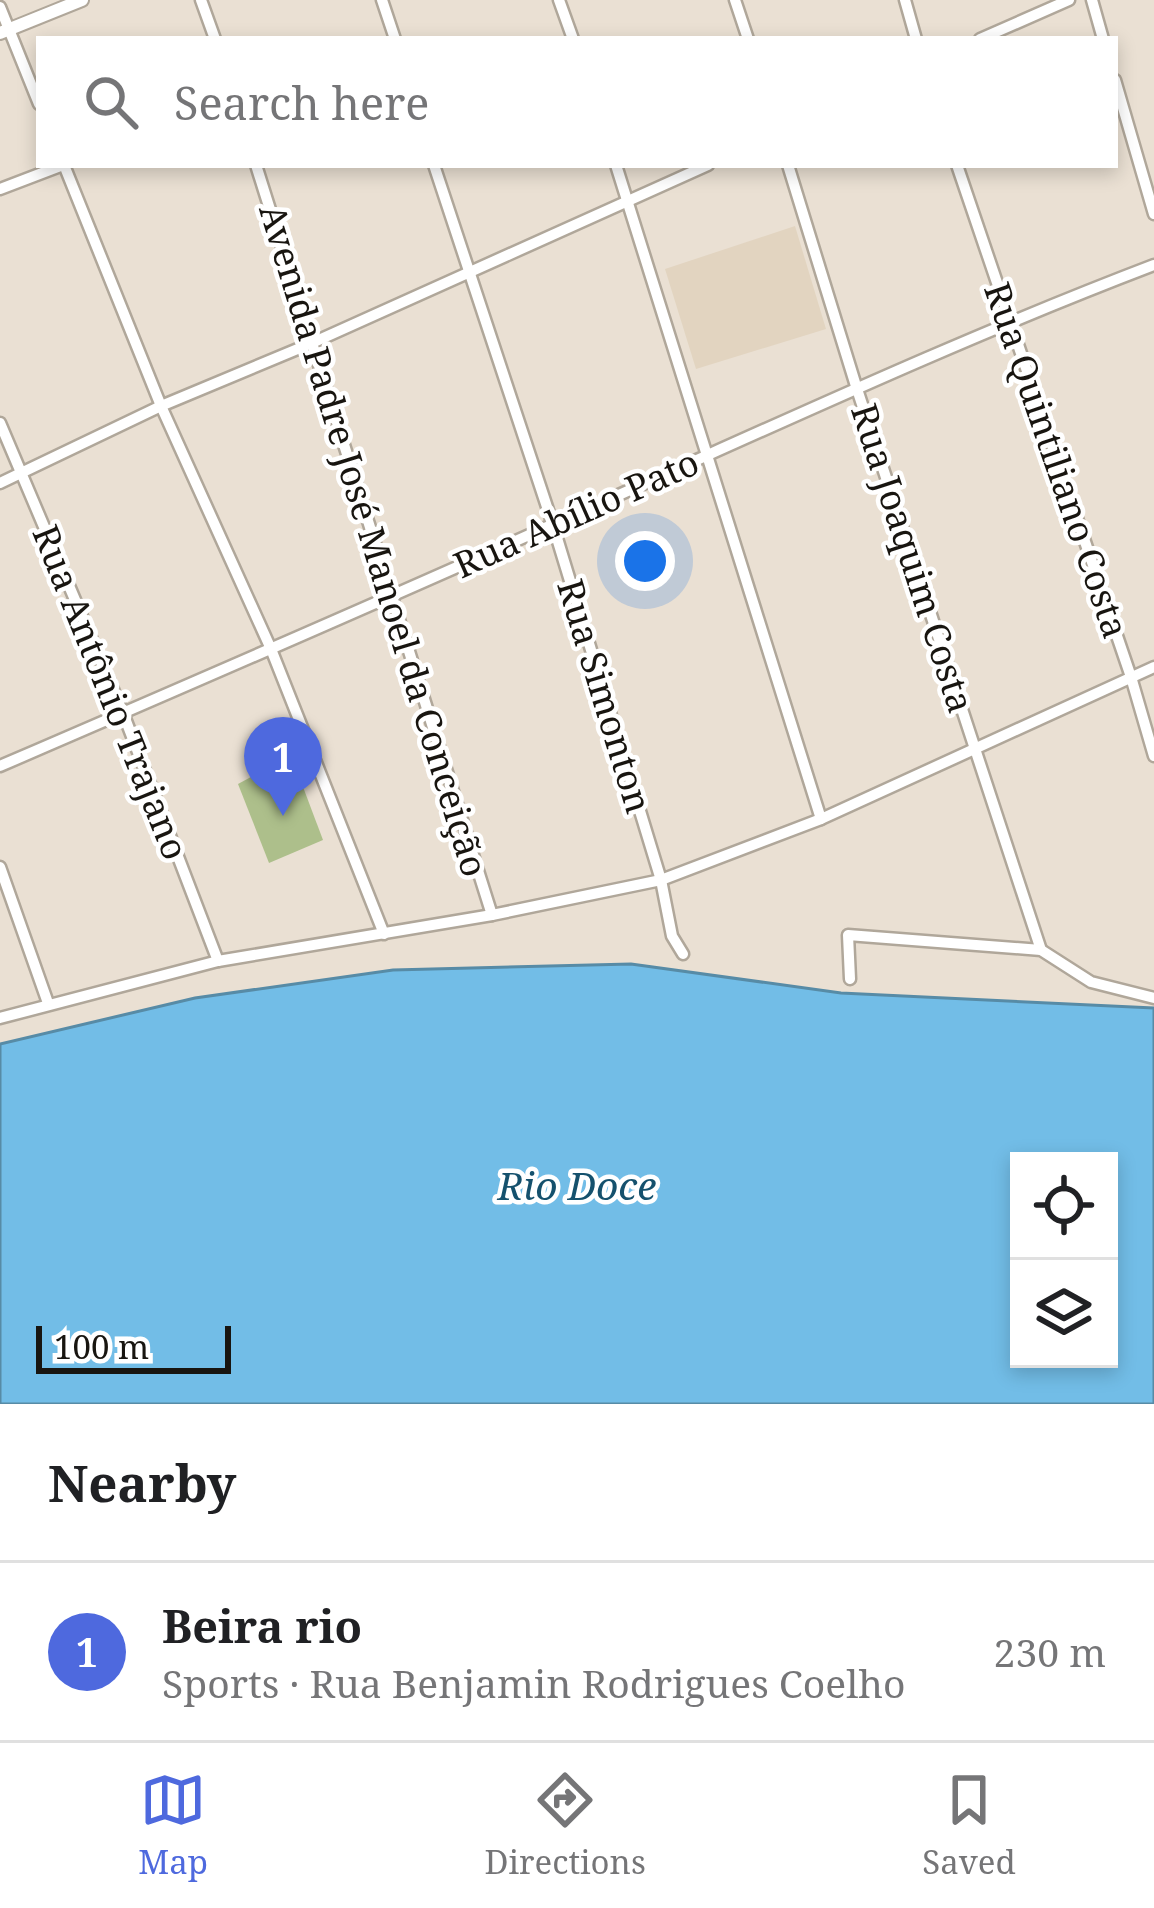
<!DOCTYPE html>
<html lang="en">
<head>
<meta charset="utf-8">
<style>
  :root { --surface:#fff; --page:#f6f6f6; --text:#202124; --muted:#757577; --line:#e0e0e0; --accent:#4e69de }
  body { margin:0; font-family:"Noto Serif",serif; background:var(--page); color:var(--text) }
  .controls { position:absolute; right:36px; bottom:36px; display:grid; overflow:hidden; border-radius:0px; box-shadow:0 6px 18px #0003 }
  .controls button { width:108px; height:108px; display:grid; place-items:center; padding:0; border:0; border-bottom:3px solid var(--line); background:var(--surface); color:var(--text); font:60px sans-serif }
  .scale { position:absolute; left:36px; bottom:30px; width:195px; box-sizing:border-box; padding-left:12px; border:6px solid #181510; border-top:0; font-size:33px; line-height:42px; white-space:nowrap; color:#181510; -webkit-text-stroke:9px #fff; paint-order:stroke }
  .you { position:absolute; left:645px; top:561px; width:42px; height:42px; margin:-30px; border:9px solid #fff; border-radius:50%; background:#1a73e8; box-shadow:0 0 0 18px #1a73e833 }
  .badge { display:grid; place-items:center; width:78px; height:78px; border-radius:50%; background:var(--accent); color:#fff; font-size:39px; font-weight:700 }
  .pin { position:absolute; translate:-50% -99px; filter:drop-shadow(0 3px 6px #0008) }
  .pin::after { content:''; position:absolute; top:63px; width:42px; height:36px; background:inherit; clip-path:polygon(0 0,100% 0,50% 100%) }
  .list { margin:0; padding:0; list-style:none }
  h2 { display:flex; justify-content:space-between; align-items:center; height:156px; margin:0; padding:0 48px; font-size:51px }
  h2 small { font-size:39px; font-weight:400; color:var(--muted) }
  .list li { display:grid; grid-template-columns:78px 1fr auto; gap:36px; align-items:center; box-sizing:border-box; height:180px; padding:0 48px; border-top:3px solid var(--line) }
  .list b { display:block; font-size:45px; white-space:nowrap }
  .list p { margin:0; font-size:39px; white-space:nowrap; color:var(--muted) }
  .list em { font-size:39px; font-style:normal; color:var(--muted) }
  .icon { flex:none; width:66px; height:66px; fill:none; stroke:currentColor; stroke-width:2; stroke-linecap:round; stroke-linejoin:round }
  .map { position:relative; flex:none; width:1154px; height:1404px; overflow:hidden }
  .search { position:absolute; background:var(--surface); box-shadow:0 6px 18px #0003; left:36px; right:36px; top:36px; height:132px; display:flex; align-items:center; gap:30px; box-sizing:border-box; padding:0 42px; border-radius:0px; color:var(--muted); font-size:45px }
  .sheet { height:336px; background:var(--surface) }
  nav { display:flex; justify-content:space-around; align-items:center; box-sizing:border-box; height:168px; border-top:3px solid var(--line); background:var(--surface); font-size:33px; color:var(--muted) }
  nav a { display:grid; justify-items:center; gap:6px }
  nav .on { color:var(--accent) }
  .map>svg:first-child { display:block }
  .built { fill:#e2d4c0 }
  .green { fill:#adbf8b }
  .water { fill:#72bde7; stroke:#578ba6; stroke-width:3; fill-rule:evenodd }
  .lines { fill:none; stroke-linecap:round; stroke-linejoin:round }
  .minor-casing { stroke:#b0a79a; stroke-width:15 }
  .tertiary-casing { stroke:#b0a79a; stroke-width:16 }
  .minor { stroke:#fff; stroke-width:10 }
  .tertiary { stroke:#fff; stroke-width:12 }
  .labels { text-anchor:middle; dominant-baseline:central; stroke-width:9; stroke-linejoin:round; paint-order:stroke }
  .street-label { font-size:36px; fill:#181510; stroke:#fff }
  .water-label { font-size:39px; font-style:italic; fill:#15516d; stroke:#fff }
</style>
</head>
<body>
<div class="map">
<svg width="1154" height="1404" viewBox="0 0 1154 1404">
  <rect width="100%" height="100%" fill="#eae0d3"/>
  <path class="built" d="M 795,226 L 826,329 L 696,369 L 665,269 Z"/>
  <path class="green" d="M 291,755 L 323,840 L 269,863 L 238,784 Z"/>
  <path class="water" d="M 631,964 L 841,993 L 1154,1008 L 1154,1404 L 0,1404 L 0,1044 L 195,998 L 393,970 ZM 1019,1161 L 1109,1161 L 1109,1359 L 1019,1359 Z"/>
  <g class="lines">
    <g class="minor-casing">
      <g id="minor">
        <path d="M 201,0 L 215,39"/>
        <path d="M 382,0 L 395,39"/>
        <path d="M 559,0 L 573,39"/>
        <path d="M 735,0 L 748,39"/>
        <path d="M 905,0 L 916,39"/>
        <path d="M 1092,0 L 1103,39"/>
        <path d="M 0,7 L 39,104"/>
        <path d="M 980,39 L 1069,0"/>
        <path d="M 1115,80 L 1154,214"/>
        <path d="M 64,165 L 161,406 L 271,649 L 384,934"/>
        <path d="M 256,165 L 492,915"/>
        <path d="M 434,165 L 553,525 L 661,880 L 672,936 L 683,954"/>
        <path d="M 616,165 L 821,819"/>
        <path d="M 788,165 L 856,386 L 1041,950"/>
        <path d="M 957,165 L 1131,677 L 1154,756"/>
        <path d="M 0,189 L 63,165"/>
        <path d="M 0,423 L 123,713 L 218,961"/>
        <path d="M 0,483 L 161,406 L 312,343 L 708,165"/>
        <path d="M 0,766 C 195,682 391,597 585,510 C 774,426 960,339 1154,265"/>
        <path d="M 0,867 L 48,1003"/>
        <path d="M 850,979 L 848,935 L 1041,950 L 1091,982 L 1154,998"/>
        <path d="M 0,1018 L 218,961 L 492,915 L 661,880 L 821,819 L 1154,667"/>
      </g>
    </g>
    <g class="tertiary-casing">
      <path id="tertiary" d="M 0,33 L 82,0"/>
    </g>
    <use href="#minor" class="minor"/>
    <use href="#tertiary" class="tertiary"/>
  </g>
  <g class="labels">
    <g class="street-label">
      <text transform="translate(1057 460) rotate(71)">Rua Quintiliano Costa</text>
      <text transform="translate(576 513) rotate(-24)">Rua Abílio Pato</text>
      <text transform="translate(374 540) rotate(73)">Avenida Padre José Manoel da Conceição</text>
      <text transform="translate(913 558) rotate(72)">Rua Joaquim Costa</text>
      <text transform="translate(111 692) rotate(68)">Rua Antônio Trajano</text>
      <text transform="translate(605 696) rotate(73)">Rua Simonton</text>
    </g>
    <g class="water-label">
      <text x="577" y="1184">Rio Doce</text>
    </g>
  </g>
</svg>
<div class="controls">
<button><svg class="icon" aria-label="locate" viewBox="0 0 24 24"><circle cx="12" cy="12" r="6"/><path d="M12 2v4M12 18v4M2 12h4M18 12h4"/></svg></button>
<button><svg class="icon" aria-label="layers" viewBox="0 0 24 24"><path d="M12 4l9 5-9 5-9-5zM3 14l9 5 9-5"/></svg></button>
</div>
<div class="scale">100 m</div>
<div class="you"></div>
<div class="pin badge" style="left:283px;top:816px">1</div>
<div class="search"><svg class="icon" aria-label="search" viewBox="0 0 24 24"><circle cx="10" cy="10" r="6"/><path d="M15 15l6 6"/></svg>Search here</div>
</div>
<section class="sheet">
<h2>Nearby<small></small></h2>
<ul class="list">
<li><span class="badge">1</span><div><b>Beira rio</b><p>Sports · Rua Benjamin Rodrigues Coelho</p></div><em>230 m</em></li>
</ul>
</section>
<nav>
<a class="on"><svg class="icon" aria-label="map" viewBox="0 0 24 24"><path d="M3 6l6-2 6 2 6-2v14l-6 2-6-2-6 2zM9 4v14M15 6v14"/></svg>Map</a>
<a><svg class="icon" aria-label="directions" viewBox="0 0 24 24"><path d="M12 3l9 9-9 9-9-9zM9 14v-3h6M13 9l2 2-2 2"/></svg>Directions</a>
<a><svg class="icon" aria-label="saved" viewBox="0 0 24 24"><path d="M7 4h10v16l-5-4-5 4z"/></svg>Saved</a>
</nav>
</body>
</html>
